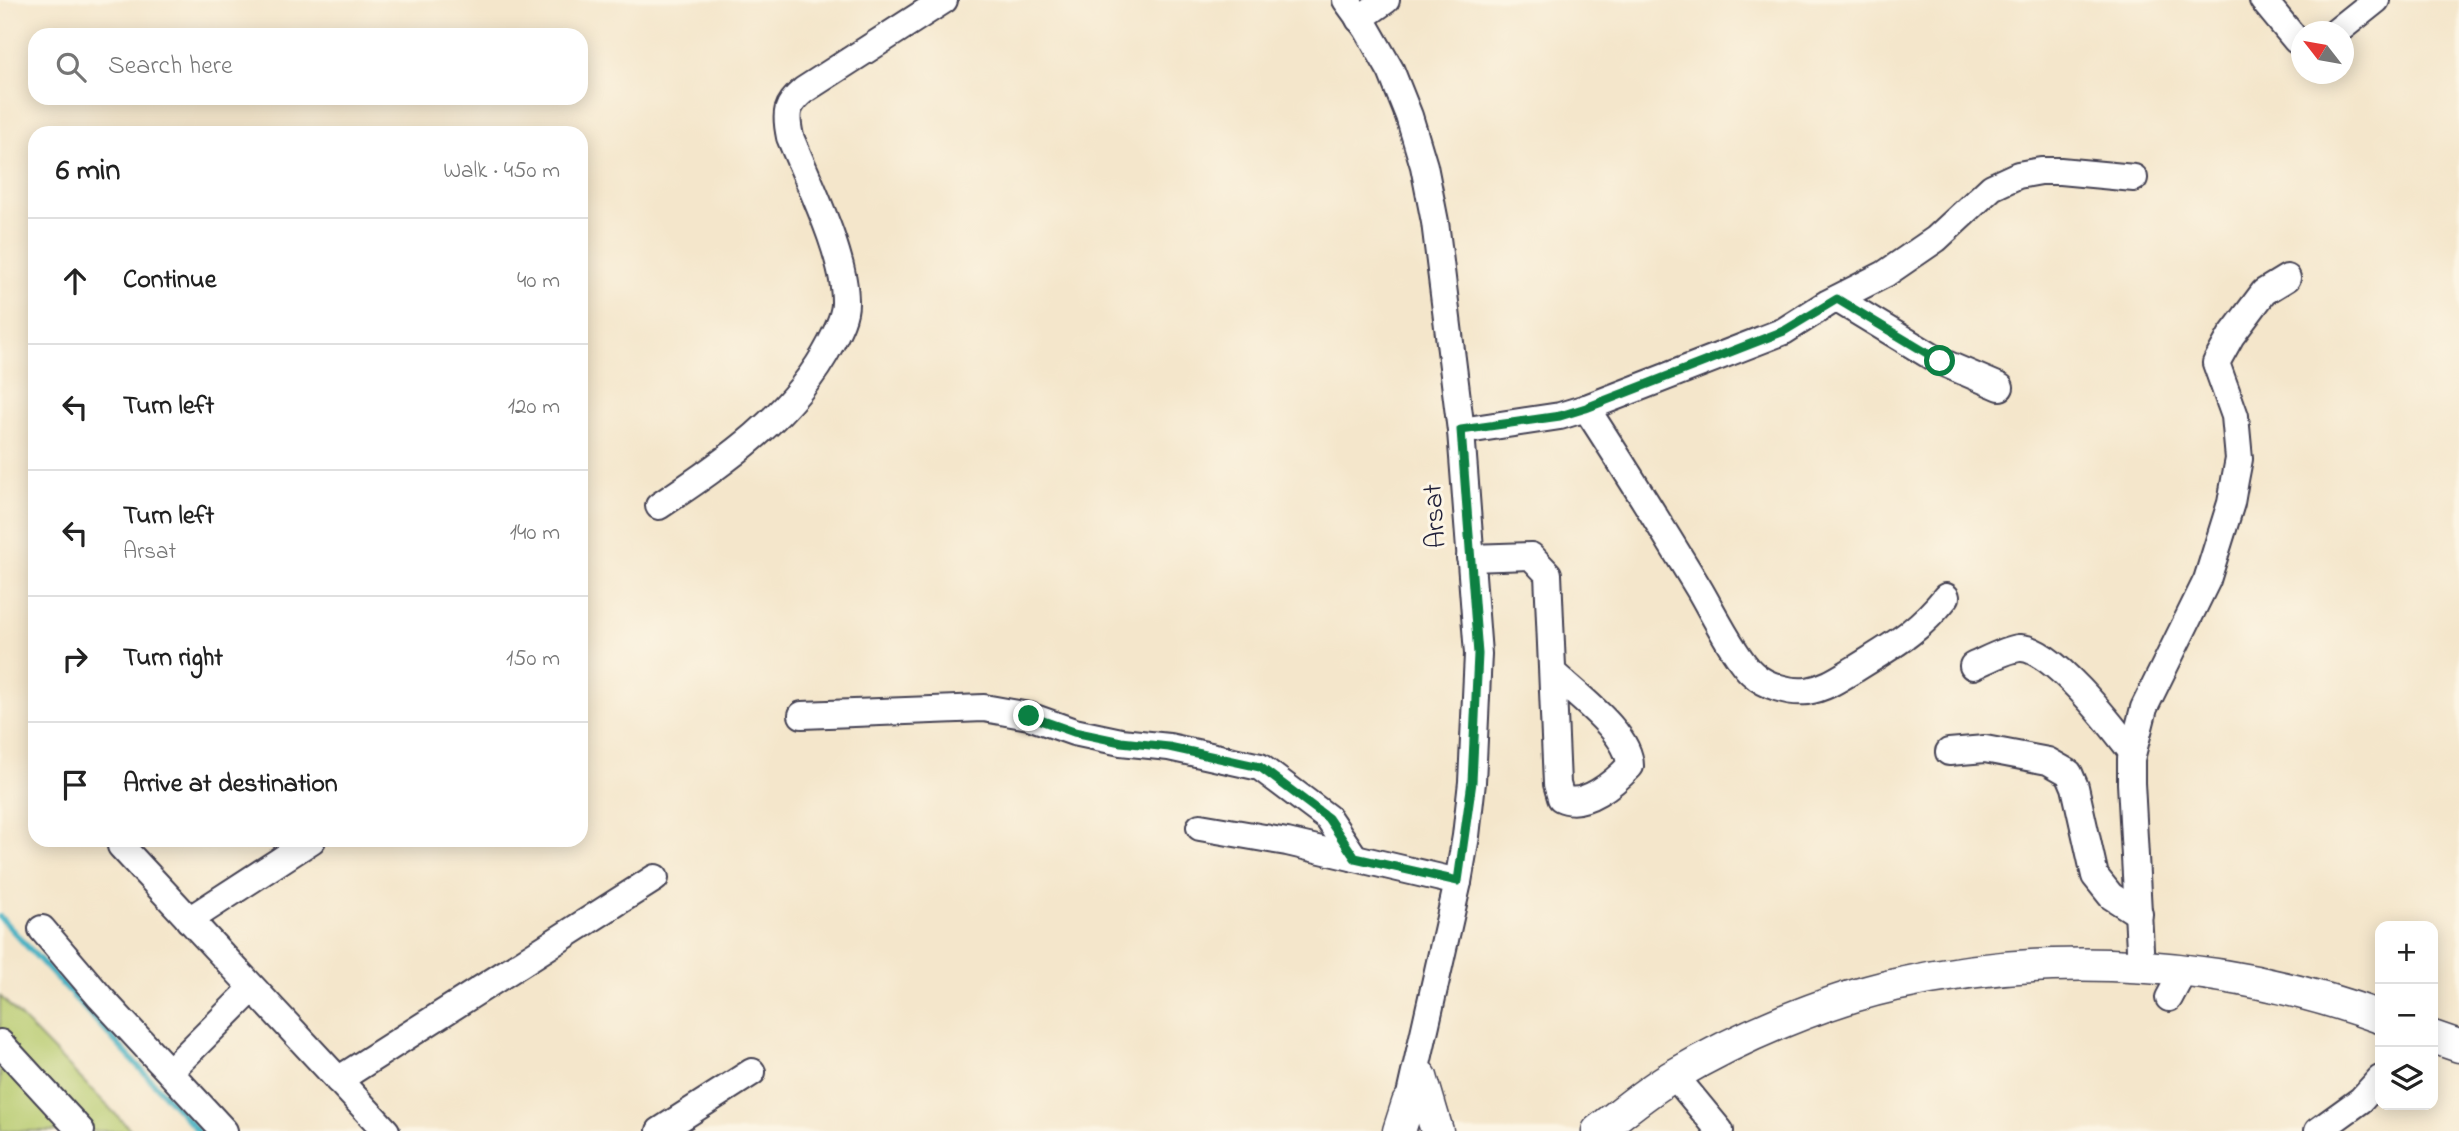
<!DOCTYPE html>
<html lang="en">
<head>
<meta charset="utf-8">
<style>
  :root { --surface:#fff; --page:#f6f6f6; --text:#222; --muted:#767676; --line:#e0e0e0 }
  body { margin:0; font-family:"Indie Flower",sans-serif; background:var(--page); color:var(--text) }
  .controls { position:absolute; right:21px; bottom:21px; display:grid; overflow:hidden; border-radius:14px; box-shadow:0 4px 18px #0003 }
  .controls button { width:63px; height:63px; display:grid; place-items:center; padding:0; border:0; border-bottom:2px solid var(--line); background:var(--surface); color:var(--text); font:35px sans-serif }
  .compass { position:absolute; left:2291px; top:21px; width:63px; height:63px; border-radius:50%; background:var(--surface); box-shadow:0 4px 18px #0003; rotate:301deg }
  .stop { position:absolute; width:21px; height:21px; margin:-16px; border:5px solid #0b8043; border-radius:50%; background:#fff }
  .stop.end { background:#0b8043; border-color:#fff; box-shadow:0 2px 7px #0008 }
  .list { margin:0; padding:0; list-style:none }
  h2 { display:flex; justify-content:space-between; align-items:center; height:91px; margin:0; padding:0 28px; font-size:30px }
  h2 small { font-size:23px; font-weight:400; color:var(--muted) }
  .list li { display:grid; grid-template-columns:46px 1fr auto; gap:21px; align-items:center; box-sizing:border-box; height:126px; padding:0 28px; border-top:2px solid var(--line) }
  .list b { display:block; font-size:26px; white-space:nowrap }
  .list p { margin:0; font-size:23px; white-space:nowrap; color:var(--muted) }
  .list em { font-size:23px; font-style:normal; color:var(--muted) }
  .icon { flex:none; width:38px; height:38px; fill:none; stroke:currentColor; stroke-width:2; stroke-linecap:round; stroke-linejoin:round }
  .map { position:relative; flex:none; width:2459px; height:1131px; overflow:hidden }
  .search { position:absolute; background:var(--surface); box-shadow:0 4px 18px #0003; left:28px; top:28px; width:560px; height:77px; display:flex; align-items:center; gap:18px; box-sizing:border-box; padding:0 24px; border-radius:21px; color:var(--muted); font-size:26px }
  .panel { position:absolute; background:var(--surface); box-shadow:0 4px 18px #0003; left:28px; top:126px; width:560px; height:721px; border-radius:21px }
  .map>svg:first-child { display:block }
  .green { fill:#b7cb6f; stroke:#6c7655; stroke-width:2 }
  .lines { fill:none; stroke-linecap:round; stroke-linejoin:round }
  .stream { stroke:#44b0c2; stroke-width:6 }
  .minor-casing { stroke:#423f51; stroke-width:30 }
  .major-casing { stroke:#423f51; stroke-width:35 }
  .minor { stroke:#fff; stroke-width:26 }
  .major { stroke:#fff; stroke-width:32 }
  .route { stroke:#0b8043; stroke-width:9 }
  .labels { text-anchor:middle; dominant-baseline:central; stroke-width:6; stroke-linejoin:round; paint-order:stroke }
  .street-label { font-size:28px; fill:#22223b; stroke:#fcf5e5 }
</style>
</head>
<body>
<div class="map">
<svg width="2459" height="1131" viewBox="0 0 2459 1131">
  <rect width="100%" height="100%" fill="#fcf5e5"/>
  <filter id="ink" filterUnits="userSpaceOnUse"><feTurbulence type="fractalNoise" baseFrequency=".0143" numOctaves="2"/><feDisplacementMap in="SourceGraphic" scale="14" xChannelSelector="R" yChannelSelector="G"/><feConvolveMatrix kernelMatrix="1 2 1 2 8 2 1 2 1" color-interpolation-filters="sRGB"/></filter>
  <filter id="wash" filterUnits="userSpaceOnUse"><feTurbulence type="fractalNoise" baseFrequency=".00686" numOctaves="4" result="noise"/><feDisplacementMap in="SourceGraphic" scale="28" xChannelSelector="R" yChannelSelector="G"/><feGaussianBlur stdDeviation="1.57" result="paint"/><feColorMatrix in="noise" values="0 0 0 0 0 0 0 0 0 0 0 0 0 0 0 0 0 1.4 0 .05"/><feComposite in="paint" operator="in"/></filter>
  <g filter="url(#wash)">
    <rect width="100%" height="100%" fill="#f4e6cb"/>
    <path class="green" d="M 0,996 L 132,1131 L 0,1131 Z"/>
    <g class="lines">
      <path class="stream" d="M 0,917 L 198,1131"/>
    </g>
  </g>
  <g filter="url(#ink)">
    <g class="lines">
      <g class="minor-casing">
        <g id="minor">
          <path d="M 1346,0 L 1367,29 L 1391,71 L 1409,116 L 1424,166 L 1435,222 L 1461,431 L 1478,654 L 1472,782 L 1466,836 L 1458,882 L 1410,1095"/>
          <path d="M 2263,0 L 2296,40 L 2302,43"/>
          <path d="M 1359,19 L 1386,0"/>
          <path d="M 2336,32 L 2376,0"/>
          <path d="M 1837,299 L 1939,361 L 2000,387"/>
          <path d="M 1586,408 C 1625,468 1662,528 1699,589 C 1711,609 1736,660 1753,674 C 1766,686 1790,693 1807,691 C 1826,688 1840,678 1855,669 C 1893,645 1917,633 1946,597"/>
          <path d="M 1461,431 L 1560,416 L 1586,408 L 1784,331 L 1828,303 L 1885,274 L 1936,239 L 1992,187 L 2018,175 L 2041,171 L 2060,171 L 2134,178"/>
          <path d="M 659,506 C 725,462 794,415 831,343 C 837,331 845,317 845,303 C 846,256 808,181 790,137 C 785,113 786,105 804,90 L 944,0"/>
          <path d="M 1470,558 L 1531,556 L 1548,574 L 1557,784 L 1561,798 C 1584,809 1615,782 1630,766 C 1630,733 1576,695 1553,673"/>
          <path d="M 1973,666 C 1987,660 2004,650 2019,648 C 2050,645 2113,727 2132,752"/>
          <path d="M 802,715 L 984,708 L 1029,716 L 1074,732 L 1121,742 L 1169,747 L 1260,767 L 1328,818 L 1355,858"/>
          <path d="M 1949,752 L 1985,749 L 2048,761 L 2069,773 L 2075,787 L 2095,876 L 2111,896 L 2139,914"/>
          <path d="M 1200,827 L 1287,842 L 1458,882"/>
          <path d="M 121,846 L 386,1131"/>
          <path d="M 189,920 L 312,840"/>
          <path d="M 42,929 L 100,997 L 224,1131"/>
          <path d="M 2141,967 L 2131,783 L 2131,759 L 2144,708 L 2207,580 L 2231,503 L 2235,480 L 2239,459 L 2235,416 L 2216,363 L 2231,336 L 2264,292 L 2287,278"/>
          <path d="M 2169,998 L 2184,970"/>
          <path d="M 0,1043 L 81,1131"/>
          <path d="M 170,1071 L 252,989"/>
          <path d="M 1674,1075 L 1720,1131"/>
          <path d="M 338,1080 L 655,878"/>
          <path d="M 660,1131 L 752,1072"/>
          <path d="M 2318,1131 L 2361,1100 L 2380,1079"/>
        </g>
      </g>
      <g class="major-casing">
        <g id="major">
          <path d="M 2433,1037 L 2459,1046"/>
          <path d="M 1421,1077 L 1437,1131"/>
          <path d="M 1399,1131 L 1408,1103"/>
          <path d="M 1598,1131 C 1623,1112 1648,1090 1675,1075 C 1739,1037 1823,1001 1895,985 C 2056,949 2226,961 2380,1017"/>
        </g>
      </g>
      <use href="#minor" class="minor"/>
      <use href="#major" class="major"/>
    </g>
  </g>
  <g class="lines" filter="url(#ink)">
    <path class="route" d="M 1029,716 L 1074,732 L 1121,742 L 1169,747 L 1260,767 L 1328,818 L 1355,858 L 1458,881 L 1472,782 L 1478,654 L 1461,430 L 1560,416 L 1586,408 L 1784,331 L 1837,299 L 1940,361"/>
  </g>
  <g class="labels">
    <g class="street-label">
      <text transform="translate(1436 516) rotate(-94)">Arsat</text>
    </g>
  </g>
</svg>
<div class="controls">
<button>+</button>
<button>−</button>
<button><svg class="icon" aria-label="layers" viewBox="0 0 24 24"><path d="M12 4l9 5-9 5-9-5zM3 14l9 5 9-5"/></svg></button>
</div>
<svg class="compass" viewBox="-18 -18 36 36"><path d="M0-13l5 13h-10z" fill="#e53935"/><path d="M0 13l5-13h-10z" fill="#767676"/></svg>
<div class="stop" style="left:1940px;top:361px"></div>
<div class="stop end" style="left:1029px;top:716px"></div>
<div class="search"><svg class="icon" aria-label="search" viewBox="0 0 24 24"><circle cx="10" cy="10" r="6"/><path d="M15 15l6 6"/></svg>Search here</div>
<section class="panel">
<h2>6 min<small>Walk · 450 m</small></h2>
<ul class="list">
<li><svg class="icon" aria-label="ahead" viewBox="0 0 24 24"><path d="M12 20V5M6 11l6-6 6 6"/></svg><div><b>Continue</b></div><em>40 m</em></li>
<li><svg class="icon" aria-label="left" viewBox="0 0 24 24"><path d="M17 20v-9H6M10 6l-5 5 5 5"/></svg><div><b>Turn left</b></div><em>120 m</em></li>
<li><svg class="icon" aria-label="left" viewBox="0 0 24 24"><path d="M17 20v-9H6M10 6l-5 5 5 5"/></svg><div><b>Turn left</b><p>Arsat</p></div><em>140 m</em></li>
<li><svg class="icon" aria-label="right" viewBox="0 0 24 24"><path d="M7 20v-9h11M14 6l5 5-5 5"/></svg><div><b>Turn right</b></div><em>150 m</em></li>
<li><svg class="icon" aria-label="arrive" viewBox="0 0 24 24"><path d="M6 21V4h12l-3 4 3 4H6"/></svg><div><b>Arrive at destination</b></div></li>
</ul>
</section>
</div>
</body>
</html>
